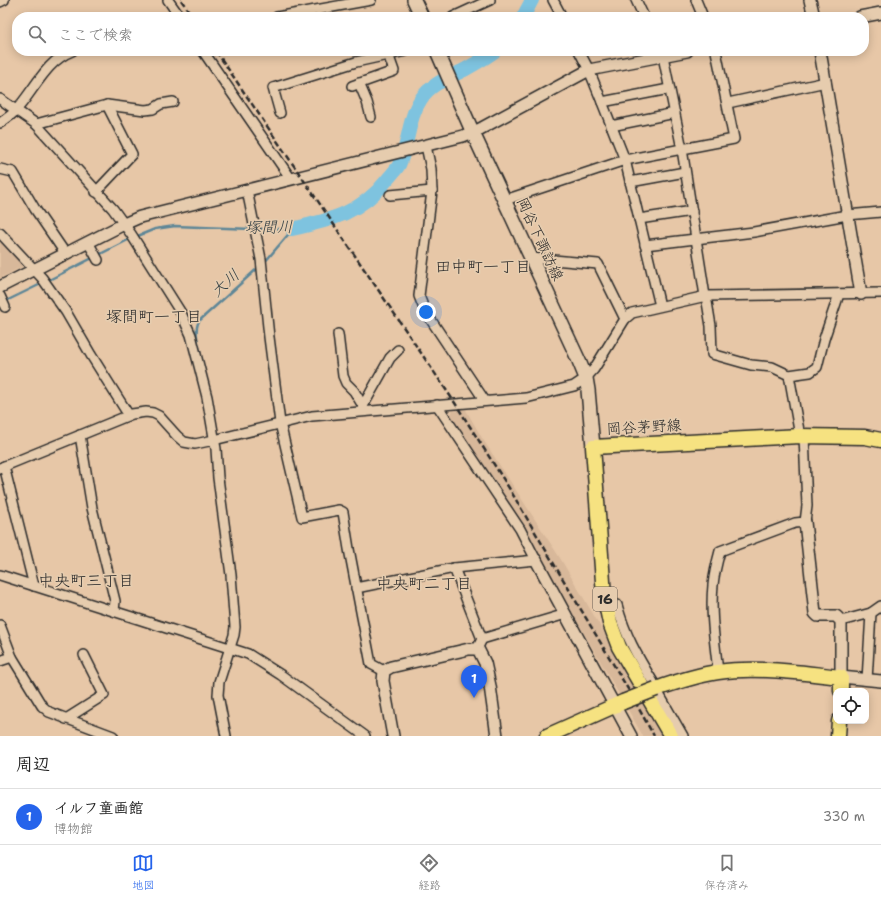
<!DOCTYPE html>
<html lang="ja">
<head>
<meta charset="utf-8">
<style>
  :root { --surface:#fff; --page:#f6f6f6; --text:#222; --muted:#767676; --line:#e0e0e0; --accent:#2563eb }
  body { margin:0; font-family:"Shantell Sans","Klee One",sans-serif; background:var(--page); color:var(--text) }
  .controls { position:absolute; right:12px; bottom:12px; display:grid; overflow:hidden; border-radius:8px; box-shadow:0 2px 10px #0003 }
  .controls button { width:36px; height:36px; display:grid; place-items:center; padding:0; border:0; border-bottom:1px solid var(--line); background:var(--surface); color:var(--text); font:20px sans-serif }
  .you { position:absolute; left:426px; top:312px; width:14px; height:14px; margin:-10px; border:3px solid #fff; border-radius:50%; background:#1a73e8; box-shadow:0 0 0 6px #1a73e833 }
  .badge { display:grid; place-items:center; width:26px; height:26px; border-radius:50%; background:var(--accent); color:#fff; font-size:13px; font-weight:700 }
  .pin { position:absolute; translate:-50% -33px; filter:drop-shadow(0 1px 2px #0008) }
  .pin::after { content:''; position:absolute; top:21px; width:14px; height:12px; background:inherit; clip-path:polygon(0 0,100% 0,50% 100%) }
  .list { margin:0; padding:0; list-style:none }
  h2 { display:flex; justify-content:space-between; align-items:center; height:52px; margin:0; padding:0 16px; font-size:17px }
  h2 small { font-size:13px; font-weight:400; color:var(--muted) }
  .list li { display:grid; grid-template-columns:26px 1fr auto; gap:12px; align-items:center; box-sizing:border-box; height:56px; padding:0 16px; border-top:1px solid var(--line) }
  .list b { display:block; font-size:15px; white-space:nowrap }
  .list p { margin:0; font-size:13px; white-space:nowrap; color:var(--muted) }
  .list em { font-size:13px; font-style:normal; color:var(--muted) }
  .icon { flex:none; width:22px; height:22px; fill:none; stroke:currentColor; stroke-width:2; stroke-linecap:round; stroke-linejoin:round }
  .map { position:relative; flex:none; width:881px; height:736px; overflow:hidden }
  .search { position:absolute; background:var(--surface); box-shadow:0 2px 10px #0003; left:12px; right:12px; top:12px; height:44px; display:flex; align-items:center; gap:10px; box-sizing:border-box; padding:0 14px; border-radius:16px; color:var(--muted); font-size:15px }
  .sheet { height:108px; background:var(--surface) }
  nav { display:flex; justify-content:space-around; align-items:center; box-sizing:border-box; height:56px; border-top:1px solid var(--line); background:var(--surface); font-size:11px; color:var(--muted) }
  nav a { display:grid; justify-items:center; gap:2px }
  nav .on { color:var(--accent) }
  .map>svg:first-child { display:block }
  .built { fill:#d8b89a }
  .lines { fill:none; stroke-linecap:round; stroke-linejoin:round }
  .stream { stroke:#5d8697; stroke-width:2.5 }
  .river { stroke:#7ec3df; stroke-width:14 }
  .minor-casing { stroke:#2b2b2b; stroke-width:12 }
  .tertiary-casing { stroke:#2b2b2b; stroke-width:14 }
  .secondary-casing { stroke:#2b2b2b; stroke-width:16 }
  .primary-casing { stroke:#2b2b2b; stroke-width:17 }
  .minor { stroke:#e6ccae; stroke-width:9 }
  .tertiary { stroke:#e6ccae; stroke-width:11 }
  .secondary { stroke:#e6ccae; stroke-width:13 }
  .primary { stroke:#f6e281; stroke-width:14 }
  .rail { stroke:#2b2b2b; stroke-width:2.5; stroke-dasharray:6 3; stroke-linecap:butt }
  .primary-bridge-casing { stroke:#2b2b2b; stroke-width:17; stroke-linecap:butt }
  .primary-bridge { stroke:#f6e281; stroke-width:14 }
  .labels { text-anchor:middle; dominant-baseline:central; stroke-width:3.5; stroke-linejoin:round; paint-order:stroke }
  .shield { fill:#e6ccae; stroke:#635b52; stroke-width:1 }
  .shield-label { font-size:14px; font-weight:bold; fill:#2b2b2b }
  .street-label { font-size:15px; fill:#2b2b2b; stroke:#e6ccae }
  .water-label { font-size:16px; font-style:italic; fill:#374246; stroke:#e6ccae }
  .neighbourhood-label { font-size:16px; fill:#2b2b2b; stroke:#e6ccae }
</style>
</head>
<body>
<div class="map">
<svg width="881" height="736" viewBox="0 0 881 736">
  <rect width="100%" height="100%" fill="#e7c7a7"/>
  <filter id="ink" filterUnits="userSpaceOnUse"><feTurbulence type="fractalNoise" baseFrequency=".025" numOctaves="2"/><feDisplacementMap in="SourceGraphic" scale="8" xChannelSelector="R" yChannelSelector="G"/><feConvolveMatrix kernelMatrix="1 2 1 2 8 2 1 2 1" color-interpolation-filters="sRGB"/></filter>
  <g filter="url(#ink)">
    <g class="built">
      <path d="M 0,239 L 25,265 L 0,278 Z"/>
      <path d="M 453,409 L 466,410 L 482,438 L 560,558 L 665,736 L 643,736 L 509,502 L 450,417 Z"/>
    </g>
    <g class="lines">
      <g class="stream">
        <path d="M 257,229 L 292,229"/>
        <path d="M 264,263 L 292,230"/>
        <path d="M 47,281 L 128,240 L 155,229 L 175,226 L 252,229"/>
        <path d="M 4,302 L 43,283"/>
        <path d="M 200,352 C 198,342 194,331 199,321 L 259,267"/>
      </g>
      <g class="river">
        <path d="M 523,17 L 532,0"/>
        <path d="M 292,229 C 331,220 361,213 387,180 C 391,175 396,170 399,165 C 409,144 408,118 421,99 C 431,83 451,77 466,69 C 476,63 486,58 495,51"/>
      </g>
      <g class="minor-casing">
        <g id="minor">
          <path d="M 168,0 L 180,17"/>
          <path d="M 553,0 L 562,17"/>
          <path d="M 636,0 L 644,17"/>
          <path d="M 696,0 L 703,17"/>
          <path d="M 0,2 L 4,0"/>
          <path d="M 277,17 L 371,0"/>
          <path d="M 453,17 L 490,0"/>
          <path d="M 203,51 L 291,179"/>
          <path d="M 579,51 L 589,70 L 602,102 L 625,160 L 660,306"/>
          <path d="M 660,51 L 663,56 L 682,149 L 705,296"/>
          <path d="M 359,83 L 367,102 L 371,117"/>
          <path d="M 352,86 L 394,71 L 388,54"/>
          <path d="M 0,99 L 36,124 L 113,209 L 131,234 L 181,313 L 191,335 L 207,397 L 216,449 L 218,478 L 231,575 L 235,627 L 234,635 L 219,682 L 218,695 L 226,736"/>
          <path d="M 602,102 L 669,89"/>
          <path d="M 728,103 L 826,82"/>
          <path d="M 280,113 L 273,88 L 356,62 L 406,51"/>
          <path d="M 0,123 C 6,119 13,114 17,109 C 35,89 46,61 72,51"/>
          <path d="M 36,124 L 107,105 L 145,110 L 153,109 L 161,104 L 173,102"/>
          <path d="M 611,126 L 675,113"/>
          <path d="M 426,146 L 431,169 L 432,191 L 419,296 L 425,311 L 485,401"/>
          <path d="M 0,169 L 13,172 L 35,209 L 65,253"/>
          <path d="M 630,182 L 685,172"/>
          <path d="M 247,190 L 261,259 L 269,337 L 280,423 L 302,517 L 339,510 L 343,512 L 349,549 L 371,664 L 384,671"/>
          <path d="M 96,192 L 132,154 L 107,105"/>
          <path d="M 390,195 L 432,191"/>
          <path d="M 505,200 L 625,160 L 734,139 L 716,51"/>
          <path d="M 639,219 L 692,211"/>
          <path d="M 0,233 L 42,278 L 66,312 L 91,355 L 128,414"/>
          <path d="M 88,242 L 98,260"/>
          <path d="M 645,245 L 754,232 L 847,215 L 881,212"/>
          <path d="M 531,258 L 598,264 L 625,319"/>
          <path d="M 0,296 L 5,307"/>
          <path d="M 706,296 L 711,326 L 712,354 L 751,365 L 772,367 L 789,375 L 810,372 L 817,367 L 824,339 L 839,294"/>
          <path d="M 338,334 L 343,376 L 346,383 L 354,391 L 363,406"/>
          <path d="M 789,375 L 800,436"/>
          <path d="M 363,410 L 363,406 L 390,358 L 398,350"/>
          <path d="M 80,435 L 92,508 L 115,601 L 114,611"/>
          <path d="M 4,466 L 34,586"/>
          <path d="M 0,468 L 132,414 L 146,412 L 153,413 L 159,416 L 177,436 L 184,442 L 195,444 L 214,440 L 312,416 L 526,398 L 574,386 L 586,378 L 594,369 L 625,319 L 632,313 L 706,296 L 881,293"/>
          <path d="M 454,568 L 482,639 L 479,645"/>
          <path d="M 0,575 L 248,654 L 281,675 L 365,736"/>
          <path d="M 356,588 L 454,568 L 536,560 L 520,529 L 437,405"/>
          <path d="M 606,605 L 617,605 C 625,635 637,656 653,682"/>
          <path d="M 841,621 L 871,613 L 881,606"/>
          <path d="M 0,625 L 12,657 L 42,706 L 49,712 L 113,736"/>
          <path d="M 482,639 L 566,614"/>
          <path d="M 0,661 L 12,657"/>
          <path d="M 718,672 C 715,643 710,614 713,585 C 714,574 717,562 720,551 L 795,523 L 805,522 L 807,506 L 804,436"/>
          <path d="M 867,680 L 871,613"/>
          <path d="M 660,696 L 683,736"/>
          <path d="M 66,719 L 104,695 L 84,655"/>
        </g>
      </g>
      <g class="tertiary-casing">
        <g id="tertiary">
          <path d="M 810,0 L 814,17"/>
          <path d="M 860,17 L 881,13"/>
          <path d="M 820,51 L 861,294"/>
          <path d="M 0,287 L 124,224 L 140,217 L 463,136 L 480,129 L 589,70 L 687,51"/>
          <path d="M 805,522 L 815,613 L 818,616 L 836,616 L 841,621 L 841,677 L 881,681"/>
          <path d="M 536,560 L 631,736"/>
          <path d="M 393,736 L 383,681 L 384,671 L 391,667 L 469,649 L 478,649 L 485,663 L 490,686 L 497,736"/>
        </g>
      </g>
      <g class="secondary-casing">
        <g id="secondary">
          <path d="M 414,0 L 422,17"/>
          <path d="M 437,51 L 473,133 L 579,361 L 586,378 L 588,390 L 593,447"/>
        </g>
      </g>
      <g class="primary-casing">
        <g id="primary">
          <path d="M 656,689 C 676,682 697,675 718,672 C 758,666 800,673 841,677 L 841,691"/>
          <path d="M 547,736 L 623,702"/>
          <path d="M 671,736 L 619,647 L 610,623 L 604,595 L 593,447 L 800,436 L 865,437 L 881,440"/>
          <path d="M 838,736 L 839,721"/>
        </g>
      </g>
      <use href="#minor" class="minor"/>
      <use href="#tertiary" class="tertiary"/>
      <use href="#secondary" class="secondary"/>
      <use href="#primary" class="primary"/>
      <g class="rail">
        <path d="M 181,0 L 193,17"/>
        <path d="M 216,51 L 455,403 L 509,488 L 628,689 L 654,736"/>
      </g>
      <g class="primary-bridge-casing">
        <path id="primary-bridge" d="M 623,702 L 656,689"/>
      </g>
      <use href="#primary-bridge" class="primary-bridge"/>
    </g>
  </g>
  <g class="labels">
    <rect class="shield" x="593" y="587" width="24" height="24" rx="3"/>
    <g class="shield-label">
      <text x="605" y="599">16</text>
    </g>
    <g class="street-label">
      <text transform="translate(540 239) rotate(65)">岡谷下諏訪線</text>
      <text transform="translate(644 427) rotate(-3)">岡谷茅野線</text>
    </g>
    <g class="water-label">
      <text transform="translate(269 227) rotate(-1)">塚間川</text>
      <text transform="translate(225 283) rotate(-42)">大川</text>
    </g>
    <g class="neighbourhood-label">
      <text x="483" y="266">田中町一丁目</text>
      <text x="154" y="316">塚間町一丁目</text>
      <text x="86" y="580">中央町三丁目</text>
      <text x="424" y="583">中央町二丁目</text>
    </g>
  </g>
</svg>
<div class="controls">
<button><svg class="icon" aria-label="locate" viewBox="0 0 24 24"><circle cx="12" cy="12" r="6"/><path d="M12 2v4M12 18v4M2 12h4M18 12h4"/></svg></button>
</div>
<div class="you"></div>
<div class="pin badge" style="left:474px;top:698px">1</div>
<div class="search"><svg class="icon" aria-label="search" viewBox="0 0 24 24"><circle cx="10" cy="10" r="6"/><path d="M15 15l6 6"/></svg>ここで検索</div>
</div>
<section class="sheet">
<h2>周辺<small></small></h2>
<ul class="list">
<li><span class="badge">1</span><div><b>イルフ童画館</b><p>博物館</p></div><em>330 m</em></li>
</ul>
</section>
<nav>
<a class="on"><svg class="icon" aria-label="map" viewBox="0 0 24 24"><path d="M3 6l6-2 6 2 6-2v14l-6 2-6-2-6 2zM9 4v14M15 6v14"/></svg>地図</a>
<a><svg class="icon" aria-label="directions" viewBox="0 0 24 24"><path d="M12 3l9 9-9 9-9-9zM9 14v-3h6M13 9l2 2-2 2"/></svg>経路</a>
<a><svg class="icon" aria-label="saved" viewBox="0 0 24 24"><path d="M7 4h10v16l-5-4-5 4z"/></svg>保存済み</a>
</nav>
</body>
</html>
